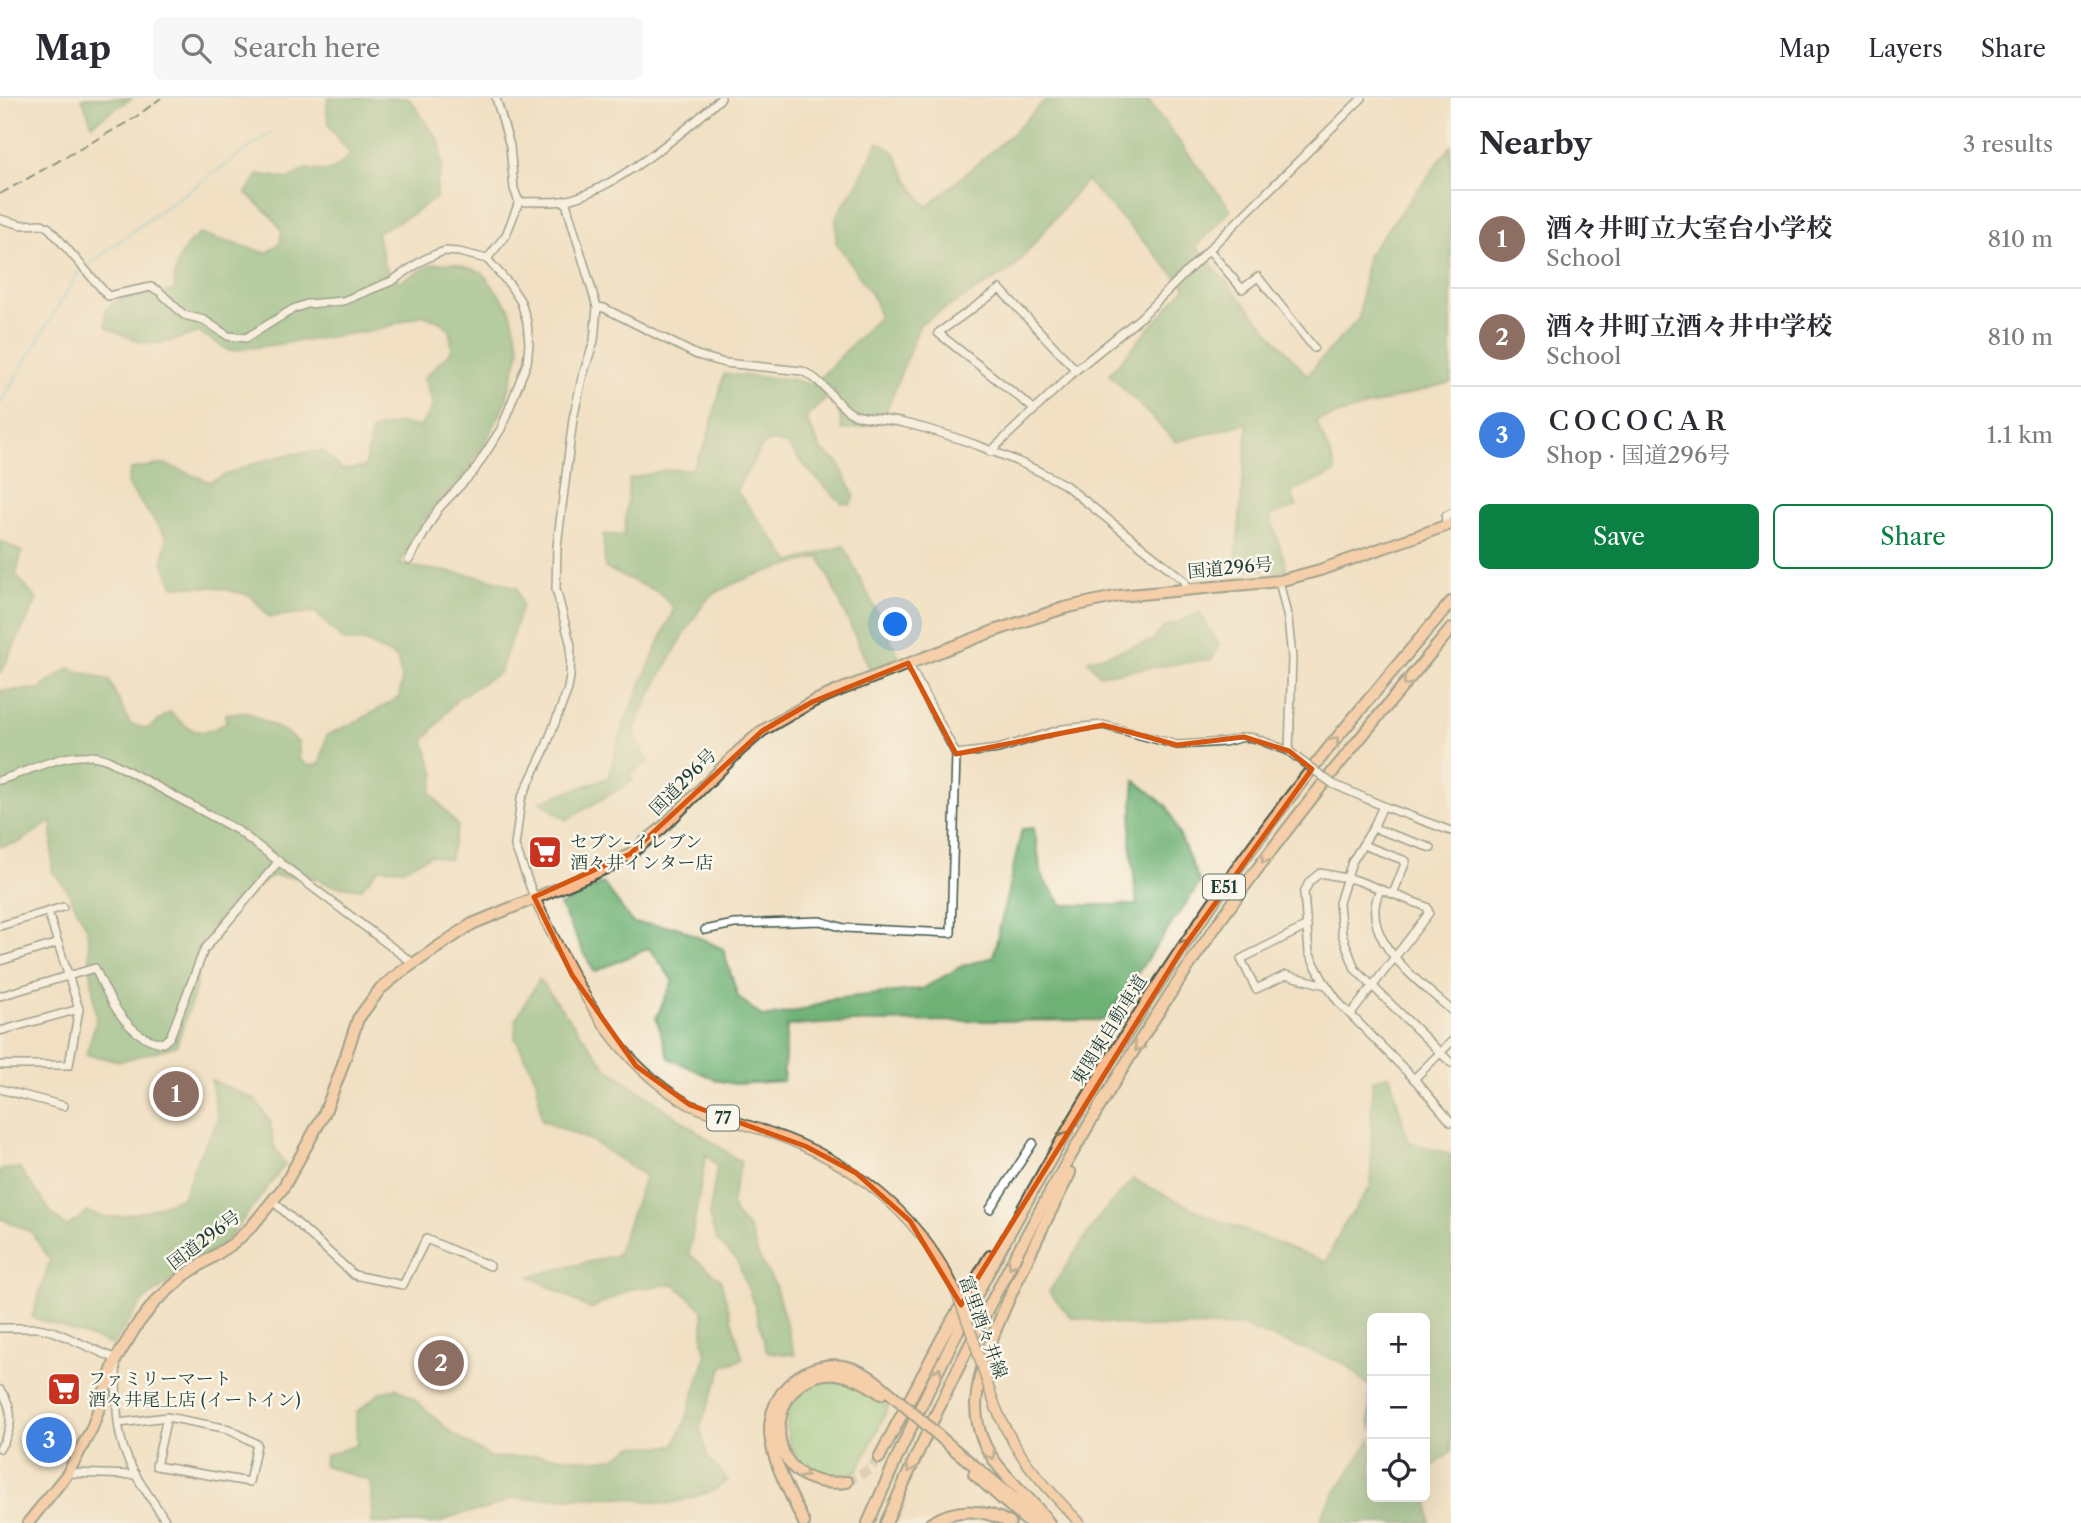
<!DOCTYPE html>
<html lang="en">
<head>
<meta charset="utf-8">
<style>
  :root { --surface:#fff; --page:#f7f7f7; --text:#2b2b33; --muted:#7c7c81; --line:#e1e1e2; --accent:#0b8043 }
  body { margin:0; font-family:"Libre Caslon Text","Noto Serif JP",serif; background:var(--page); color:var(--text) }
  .controls { position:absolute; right:21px; bottom:21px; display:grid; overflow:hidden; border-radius:10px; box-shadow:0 7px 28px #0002 }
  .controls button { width:63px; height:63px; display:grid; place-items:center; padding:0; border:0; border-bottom:2px solid var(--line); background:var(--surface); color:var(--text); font:35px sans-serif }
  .you { position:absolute; left:896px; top:527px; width:24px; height:24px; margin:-18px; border:5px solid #fff; border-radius:50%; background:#1a73e8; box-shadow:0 0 0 10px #1a73e833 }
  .badge { display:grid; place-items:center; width:46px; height:46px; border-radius:50%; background:var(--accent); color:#fff; font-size:23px; font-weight:700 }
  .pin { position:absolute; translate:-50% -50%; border:4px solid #fff; box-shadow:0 2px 7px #0006 }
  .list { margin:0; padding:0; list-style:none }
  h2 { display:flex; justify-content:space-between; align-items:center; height:91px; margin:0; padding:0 28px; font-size:30px }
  h2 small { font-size:23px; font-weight:400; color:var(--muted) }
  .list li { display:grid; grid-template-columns:46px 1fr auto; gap:21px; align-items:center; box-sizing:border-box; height:98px; padding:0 28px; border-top:2px solid var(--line) }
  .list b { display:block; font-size:26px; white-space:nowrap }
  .list p { margin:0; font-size:23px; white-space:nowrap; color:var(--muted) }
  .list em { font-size:23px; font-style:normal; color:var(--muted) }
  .actions { display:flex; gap:14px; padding:21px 28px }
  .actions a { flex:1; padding:16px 0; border:2px solid var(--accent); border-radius:10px; text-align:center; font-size:24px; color:var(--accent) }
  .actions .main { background:var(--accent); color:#fff }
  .icon { flex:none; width:38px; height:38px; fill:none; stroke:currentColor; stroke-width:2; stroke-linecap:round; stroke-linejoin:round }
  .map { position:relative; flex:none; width:1451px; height:1425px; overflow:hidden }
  header { display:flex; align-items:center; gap:42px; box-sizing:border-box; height:98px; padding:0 35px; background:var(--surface); border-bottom:2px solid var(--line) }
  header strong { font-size:33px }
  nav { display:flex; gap:38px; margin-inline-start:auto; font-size:24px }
  .search { width:490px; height:63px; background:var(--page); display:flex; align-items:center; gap:18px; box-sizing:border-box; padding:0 24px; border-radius:10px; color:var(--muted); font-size:26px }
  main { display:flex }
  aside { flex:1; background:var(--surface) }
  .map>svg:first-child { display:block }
  .green { fill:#88ce89; stroke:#54865e; stroke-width:2 }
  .forest { fill:#6eb175; stroke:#467754; stroke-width:2 }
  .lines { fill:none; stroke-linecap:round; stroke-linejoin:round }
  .stream { stroke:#56c2d0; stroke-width:2 }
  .highway-tunnel { stroke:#c7bfa6; stroke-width:10; stroke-dasharray:10 5; stroke-linecap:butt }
  .minor-casing { stroke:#3e5549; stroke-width:10 }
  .major-casing { stroke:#3e5549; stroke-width:12 }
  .highway-casing { stroke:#3e5549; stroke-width:14 }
  .minor { stroke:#fff; stroke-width:7 }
  .major { stroke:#fbbb8c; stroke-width:9 }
  .highway { stroke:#fbbb8c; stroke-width:10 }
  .rail { stroke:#1f3d34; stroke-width:2; stroke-dasharray:10 5; stroke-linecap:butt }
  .minor-bridge-casing { stroke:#3e5549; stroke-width:10; stroke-linecap:butt }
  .major-bridge-casing { stroke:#3e5549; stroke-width:12; stroke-linecap:butt }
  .highway-bridge-casing { stroke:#3e5549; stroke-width:14; stroke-linecap:butt }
  .minor-bridge { stroke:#fff; stroke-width:7 }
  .major-bridge { stroke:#fbbb8c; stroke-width:9 }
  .highway-bridge { stroke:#fbbb8c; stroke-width:10 }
  .oneway { stroke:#82765c }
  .marked { fill:none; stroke:#d45610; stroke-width:5; stroke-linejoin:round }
  .labels { text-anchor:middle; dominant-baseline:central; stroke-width:5; stroke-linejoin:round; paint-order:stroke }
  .shield { fill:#fbf7ec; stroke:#61756b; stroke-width:2 }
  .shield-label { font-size:16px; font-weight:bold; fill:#1f3d34 }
  .street-label { font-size:18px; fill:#1f3d34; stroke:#fbf7ec }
  .poi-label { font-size:18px; fill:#1f3d34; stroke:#fbf7ec; text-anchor:start }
</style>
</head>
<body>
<header>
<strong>Map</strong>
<div class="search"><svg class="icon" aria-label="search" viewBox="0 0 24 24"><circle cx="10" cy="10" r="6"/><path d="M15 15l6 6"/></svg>Search here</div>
<nav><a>Map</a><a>Layers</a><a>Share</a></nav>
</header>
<main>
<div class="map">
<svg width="1451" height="1425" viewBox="0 0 1451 1425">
  <rect width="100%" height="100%" fill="#fbf7ec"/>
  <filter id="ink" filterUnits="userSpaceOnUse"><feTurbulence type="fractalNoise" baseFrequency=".0143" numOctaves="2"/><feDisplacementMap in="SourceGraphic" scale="14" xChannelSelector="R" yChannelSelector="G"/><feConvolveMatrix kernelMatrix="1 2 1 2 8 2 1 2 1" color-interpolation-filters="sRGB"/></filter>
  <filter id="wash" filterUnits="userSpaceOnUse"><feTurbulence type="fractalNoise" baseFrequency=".00686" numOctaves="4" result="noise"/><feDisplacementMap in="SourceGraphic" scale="28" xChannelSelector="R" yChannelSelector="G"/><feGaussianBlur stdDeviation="1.57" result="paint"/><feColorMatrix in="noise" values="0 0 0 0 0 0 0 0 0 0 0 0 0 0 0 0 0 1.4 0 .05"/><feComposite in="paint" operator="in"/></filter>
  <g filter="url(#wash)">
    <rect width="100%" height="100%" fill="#f1e0c3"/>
    <path class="green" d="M 836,1283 C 858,1285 870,1295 888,1309 L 858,1372 C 800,1401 760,1318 809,1290 C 817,1285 827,1284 836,1283 Z"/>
    <g class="forest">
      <path d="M 82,0 L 132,0 L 92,26 Z"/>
      <path d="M 328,0 L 409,0 L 440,44 L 442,70 L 437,82 L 436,100 L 411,117 L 377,134 L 385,169 L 399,184 L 433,166 L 454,165 L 482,174 L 510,211 L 520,250 L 505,306 L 486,344 L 459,384 L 441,399 L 421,426 L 400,467 C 440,474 478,474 517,490 L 522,508 L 500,574 L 458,600 L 424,643 L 435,676 L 431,695 L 458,728 L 449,762 L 431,757 L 403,771 L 379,770 L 361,791 L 331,787 L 313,780 L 272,778 L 229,808 L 203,842 L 195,893 L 176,948 L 121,963 L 86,957 L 96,923 L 87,830 L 66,790 L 52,773 L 52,723 L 18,745 L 0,748 L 0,593 L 39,591 L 69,570 L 109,582 L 130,626 L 147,631 L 170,614 C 190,633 200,642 226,624 L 225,616 L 246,614 L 286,634 L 299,645 L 299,661 L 309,668 L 320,666 L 327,637 L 356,624 L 399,599 L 402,582 L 397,560 L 365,544 L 344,543 L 315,514 L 269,519 L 250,497 L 214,489 L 174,488 L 163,464 L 167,440 L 127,386 L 131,371 L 165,366 L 210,384 C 247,366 282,354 323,353 L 342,372 L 365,369 L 372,332 L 399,325 L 420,329 L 433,308 L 424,280 L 452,252 L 450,232 L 441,224 L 422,217 L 377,232 L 229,253 L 199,234 C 151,250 152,250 106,229 L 105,212 L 121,200 L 174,193 C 174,169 179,150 200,136 L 267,155 L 280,145 L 282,133 L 271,118 L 246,95 L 259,76 L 289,81 L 305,71 C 329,75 336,75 350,55 C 333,37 324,25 328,0 Z"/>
      <path d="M 1047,0 L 1146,0 L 1231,112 L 1196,149 L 1307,277 L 1359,220 L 1367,158 L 1451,48 L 1451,284 L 1316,323 L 1335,368 L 1335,375 L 1291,393 L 1297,408 L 1270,418 L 1287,471 L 1274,475 L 1271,469 L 1235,473 L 1248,325 L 1176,344 L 1109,276 L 1186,189 L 1086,82 L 1014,170 L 920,226 L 884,319 L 863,329 L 842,332 L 835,292 L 806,320 L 821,352 L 838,364 L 855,399 L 850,406 L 842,405 L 813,377 L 786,346 L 772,343 L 763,347 L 736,392 L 791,464 L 844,448 L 900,561 L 870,572 L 820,459 C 782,470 743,477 710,499 C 699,506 639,614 636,629 C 634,642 642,653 649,663 L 630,677 L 633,683 L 566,722 L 540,703 L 608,680 L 623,628 L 674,510 L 658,494 L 605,470 L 603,436 L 624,438 L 629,381 L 665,372 L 692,371 L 707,343 L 724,276 L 789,281 L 813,287 L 879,219 L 875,202 L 836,144 L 836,119 L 859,82 L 878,44 L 894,54 L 910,85 L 927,109 L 1013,35 Z"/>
      <path d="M 0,443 L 22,454 L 16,477 L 37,502 L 0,576 Z"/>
      <path d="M 1200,515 L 1220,548 L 1212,561 L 1099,577 L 1088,562 L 1152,543 L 1163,530 Z"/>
      <path d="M 1135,682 L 1167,708 L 1200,785 L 1105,922 L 853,924 L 787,928 L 783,983 L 735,986 L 716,982 L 669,960 L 656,920 L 673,883 L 649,850 L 594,874 L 560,808 L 603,785 L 633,825 L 677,829 L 723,851 L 738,899 L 763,919 L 802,912 L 833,901 L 922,891 L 962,868 L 993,859 L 1022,731 L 1034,730 L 1042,779 L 1062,807 L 1137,807 L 1130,742 Z"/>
      <path d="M 539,881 L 607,970 L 741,1064 L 731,1106 L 737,1119 L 750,1132 L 759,1160 L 775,1187 L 795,1257 L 767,1254 L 754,1206 L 737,1162 L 717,1143 L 709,1119 L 717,1068 L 706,1056 L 689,1156 L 720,1181 L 743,1261 L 723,1268 L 700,1329 L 708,1360 L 728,1382 L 711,1394 L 668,1406 L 618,1399 L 511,1401 L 484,1412 L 459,1416 L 439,1425 L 371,1425 L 373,1418 L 370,1383 L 323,1367 L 326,1357 L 357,1347 L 356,1315 L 380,1295 L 396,1290 L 413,1300 L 453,1336 L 490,1359 L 506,1360 L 539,1357 L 591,1362 L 615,1360 L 633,1348 L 674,1348 L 685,1324 L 706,1258 L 703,1244 L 703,1212 L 674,1186 L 631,1191 L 590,1211 L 530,1178 L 617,1157 L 645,1078 L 592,1043 L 542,1023 L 536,981 L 515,939 L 516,921 Z"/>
      <path d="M 1390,977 L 1408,1043 L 1451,1057 L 1451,1354 L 1427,1373 L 1430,1425 L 1320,1425 L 1323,1413 L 1372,1340 L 1372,1399 L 1425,1399 L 1425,1220 L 1372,1220 L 1372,1334 L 1369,1323 L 1370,1289 L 1346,1266 L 1241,1228 L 1139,1229 L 1071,1219 L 1049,1194 L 1098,1120 L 1133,1081 L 1212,1120 L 1326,1164 L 1342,1130 L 1371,1088 L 1372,982 Z"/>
      <path d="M 211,982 L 256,1002 L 270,1023 L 274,1048 L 285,1067 L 228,1141 L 142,1204 L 113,1247 L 32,1219 L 50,1162 L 31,1134 L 0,1120 L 0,1072 L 19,1070 L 52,1115 L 66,1129 L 88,1114 L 109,1120 L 146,1113 L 183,1099 L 196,1063 L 218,1022 Z"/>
    </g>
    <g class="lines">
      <g class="stream">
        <path d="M 87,168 L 160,113 L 271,35"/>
        <path d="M 0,306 L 78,175 L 83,171"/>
      </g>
    </g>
  </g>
  <g filter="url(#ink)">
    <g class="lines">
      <path class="highway-tunnel" d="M 847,1384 L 870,1371 L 879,1360"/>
      <g class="minor-casing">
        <g id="minor">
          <path d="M 519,104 C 533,103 548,105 562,103 C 609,96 686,33 721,0"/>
          <path d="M 0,121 L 22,127 L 42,126 L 49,130 L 108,198 L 151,189 L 159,193 L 184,217 L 204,222 L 228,238 L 246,240 L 293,211 L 307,206 L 343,203 L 392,183 L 423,162 L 436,156 L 445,153 L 459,154 L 487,161 L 510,187 L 521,204 L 527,224 L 529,246 L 527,265 L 501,331 L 474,373 L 438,411 L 409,462"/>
          <path d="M 1210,153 L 1242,191 L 1258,179 L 1314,250"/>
          <path d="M 487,161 L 506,137 L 519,104 L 514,91 L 510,48 L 496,0"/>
          <path d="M 597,209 L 604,210 L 697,257 L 725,265 L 802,273 C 825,283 833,304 851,315 C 862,321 889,321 904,325 C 955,337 1019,361 1065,387 L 1185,483 L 1187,491"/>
          <path d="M 1034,311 L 938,235 L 1000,191 L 1076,272"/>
          <path d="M 990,354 L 1076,272 L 1139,221 L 1362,0"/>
          <path d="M 1445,428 L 1446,418 L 1451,415"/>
          <path d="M 1279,483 L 1288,521 L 1292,560 L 1289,653"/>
          <path d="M 956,656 L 998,651 L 1062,631 L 1103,627 L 1177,647 L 1224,644 L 1244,639 L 1254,640 L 1289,653 L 1296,659"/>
          <path d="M 0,682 C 34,672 73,648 108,662 L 237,732 L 414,866"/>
          <path d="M 1333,686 L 1383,708 L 1451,733"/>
          <path d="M 1383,708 L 1373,730 L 1352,764 L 1347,779 L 1339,805 L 1342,836 L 1355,871 L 1451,965"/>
          <path d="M 1373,730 L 1431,750"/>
          <path d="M 1363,747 L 1406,763 L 1393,796"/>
          <path d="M 1380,792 C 1356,840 1420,884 1451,912"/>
          <path d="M 534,799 L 515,748 L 521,701 L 545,651 L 568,591 L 570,578 L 571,548 L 556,491 L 557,448 L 573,321 L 582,280 L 594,243 L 597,209 L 565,102"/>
          <path d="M 0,828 L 63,809"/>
          <path d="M 1307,828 L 1241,861 L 1256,891 L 1286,877 L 1326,887"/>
          <path d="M 705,832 L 734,826 L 820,823 L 844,830 L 951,835 L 956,656 L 908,565"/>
          <path d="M 0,863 L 58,845"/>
          <path d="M 0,898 L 95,870 C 108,899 127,941 163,945 L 170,939 L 204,852 L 279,763"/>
          <path d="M 1351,916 L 1429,815 L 1427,809 L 1356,782 L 1320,775 L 1309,784 L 1304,795 L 1309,855 L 1323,882 L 1340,906 L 1416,983 L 1451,1024"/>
          <path d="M 0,933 L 79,911"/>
          <path d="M 0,967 L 69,967 L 79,911 L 48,814"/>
          <path d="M 1414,981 L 1451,944"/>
          <path d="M 0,991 L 64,1008"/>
          <path d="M 274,1104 L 354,1177 L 403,1187 L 426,1141 L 490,1168"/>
          <path d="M 990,1111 L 1033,1045"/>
          <path d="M 0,1230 L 38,1230 L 55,1234 L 116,1261 C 117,1291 114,1326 125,1354 C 134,1380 153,1402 167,1425"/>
          <path d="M 0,1292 C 15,1310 13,1331 0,1350"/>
          <path d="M 119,1325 L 167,1319 L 229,1331 L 257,1346 L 249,1384 L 156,1368 L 167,1319"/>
          <path d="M 68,1375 L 136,1377"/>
        </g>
      </g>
      <g class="major-casing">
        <g id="major">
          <path d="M 534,799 C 573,878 610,963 690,1007 C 717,1018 744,1026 771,1035 C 853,1063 918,1115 956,1193"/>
          <path d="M 989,1291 C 1009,1351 1038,1381 1080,1425"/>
        </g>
      </g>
      <g class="highway-casing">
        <g id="highway">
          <path d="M 955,1352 L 1026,1410 L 1038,1425"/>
          <path d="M 879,1360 L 942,1240 L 990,1158"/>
          <path d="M 974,1376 L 1029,1425"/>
          <path d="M 847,1384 C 734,1398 774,1217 881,1296"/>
          <path d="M 28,1425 L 68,1375 L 92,1330 L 116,1261 L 137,1227 L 155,1204 L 185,1177 L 234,1145 L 252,1128 L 283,1090 L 324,1016 L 340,975 L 358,921 L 380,891 L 401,874 L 472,826 L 574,784 L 611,768 L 630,756 L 662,730 L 740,652 L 762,633 L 812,604 L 840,592 L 994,533 L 1064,510 L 1119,498 L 1279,483 L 1320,472 L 1451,426"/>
          <path d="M 804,1425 C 792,1398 772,1365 770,1335 C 768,1294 807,1259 848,1269 C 868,1274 882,1288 897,1301"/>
          <path d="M 868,1425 C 965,1200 1087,984 1228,783 C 1296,685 1374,595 1451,504"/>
          <path d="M 886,1425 C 984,1203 1101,986 1244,789 C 1309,700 1380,616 1451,531"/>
          <path d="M 931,1425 C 957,1409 983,1410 1010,1425"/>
          <path d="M 1049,1425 C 1030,1397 1000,1378 985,1347 C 979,1335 976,1320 976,1306 C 978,1271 993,1237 1007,1205 C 1027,1161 1048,1118 1070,1075"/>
        </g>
      </g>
      <use href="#minor" class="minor"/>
      <use href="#major" class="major"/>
      <use href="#highway" class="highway"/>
      <path class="rail" d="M 0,96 L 133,21 L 161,0"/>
      <g class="minor-bridge-casing">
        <path id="minor-bridge" d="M 1296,659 L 1333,686"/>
      </g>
      <g class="major-bridge-casing">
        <path id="major-bridge" d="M 956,1193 L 973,1239 L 989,1291"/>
      </g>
      <g class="highway-bridge-casing">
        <path id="highway-bridge" d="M 897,1301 L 955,1352"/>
      </g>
      <use href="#minor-bridge" class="minor-bridge"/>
      <use href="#major-bridge" class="major-bridge"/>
      <use href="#highway-bridge" class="highway-bridge"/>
    </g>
    <defs><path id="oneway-chevron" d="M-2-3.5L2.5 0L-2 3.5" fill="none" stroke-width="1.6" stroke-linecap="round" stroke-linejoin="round" transform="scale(1.75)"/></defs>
    <g class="oneway">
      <use href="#oneway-chevron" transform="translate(1407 584) rotate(130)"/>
      <use href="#oneway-chevron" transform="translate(1335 643) rotate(-51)"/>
      <use href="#oneway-chevron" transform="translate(1265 761) rotate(127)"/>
      <use href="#oneway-chevron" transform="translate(1185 846) rotate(-56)"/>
      <use href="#oneway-chevron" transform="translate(1138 949) rotate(122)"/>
      <use href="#oneway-chevron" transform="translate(1065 1038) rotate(-60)"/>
      <use href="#oneway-chevron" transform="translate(1012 1166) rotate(118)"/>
      <use href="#oneway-chevron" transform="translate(938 1274) rotate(-64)"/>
      <use href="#oneway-chevron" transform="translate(991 1357) rotate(58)"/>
      <use href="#oneway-chevron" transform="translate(910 1370) rotate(114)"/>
      <use href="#oneway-chevron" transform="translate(804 1376) rotate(30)"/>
    </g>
  </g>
  <path d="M0 0H1451V1425H0ZM 908,565 L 956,656 L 1103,627 L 1177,647 L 1244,639 L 1289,653 L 1312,671 L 1181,853 L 961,1207 L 910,1123 L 856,1075 L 805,1048 L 690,1007 L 636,968 L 572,877 L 534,799 L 630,756 L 762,633 L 812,604 Z" fill="#f1e0c3" fill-opacity=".55" fill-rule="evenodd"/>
  <path class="marked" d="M 908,565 L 956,656 L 1103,627 L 1177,647 L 1244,639 L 1289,653 L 1312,671 L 1181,853 L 961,1207 L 910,1123 L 856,1075 L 805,1048 L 690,1007 L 636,968 L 572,877 L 534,799 L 630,756 L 762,633 L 812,604 Z"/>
  <defs>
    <g id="supermarket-square" transform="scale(1.75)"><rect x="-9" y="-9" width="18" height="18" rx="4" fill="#c8321e" stroke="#fbf7ec"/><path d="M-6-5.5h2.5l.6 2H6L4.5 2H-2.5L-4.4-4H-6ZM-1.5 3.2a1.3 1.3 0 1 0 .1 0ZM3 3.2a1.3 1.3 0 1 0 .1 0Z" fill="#fff"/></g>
  </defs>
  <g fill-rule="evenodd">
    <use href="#supermarket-square" x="545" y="754"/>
    <use href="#supermarket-square" x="64" y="1291"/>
  </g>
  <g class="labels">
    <g class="shield">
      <rect x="1203" y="776.5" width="42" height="25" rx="5"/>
      <rect x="707" y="1007.5" width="32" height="25" rx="5"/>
    </g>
    <g class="shield-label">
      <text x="1224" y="789">E51</text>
      <text x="723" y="1020">77</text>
    </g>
    <g class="street-label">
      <text transform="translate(1230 470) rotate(-5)">国道296号</text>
      <text transform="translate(683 684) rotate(-45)">国道296号</text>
      <text transform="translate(1109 932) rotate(-58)">東関東自動車道</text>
      <text transform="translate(204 1142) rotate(-37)">国道296号</text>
      <text transform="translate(983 1229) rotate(70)">富里酒々井線</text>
    </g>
    <g class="poi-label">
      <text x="570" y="744">セブン-イレブン<tspan x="570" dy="21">酒々井インター店</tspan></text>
      <text x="88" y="1281">ファミリーマート<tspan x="88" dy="21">酒々井尾上店 (イートイン)</tspan></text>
    </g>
  </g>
</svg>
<div class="controls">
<button>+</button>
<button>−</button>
<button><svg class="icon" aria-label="locate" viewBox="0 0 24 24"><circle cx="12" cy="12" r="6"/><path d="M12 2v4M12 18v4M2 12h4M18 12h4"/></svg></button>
</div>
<div class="you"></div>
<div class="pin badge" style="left:176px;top:996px;background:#8d6e63">1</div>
<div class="pin badge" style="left:441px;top:1265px;background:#8d6e63">2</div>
<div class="pin badge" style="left:49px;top:1342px;background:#3f7fe0">3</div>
</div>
<aside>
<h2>Nearby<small>3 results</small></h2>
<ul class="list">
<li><span class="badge" style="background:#8d6e63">1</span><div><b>酒々井町立大室台小学校</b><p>School</p></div><em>810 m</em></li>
<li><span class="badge" style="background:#8d6e63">2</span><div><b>酒々井町立酒々井中学校</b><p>School</p></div><em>810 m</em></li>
<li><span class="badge" style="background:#3f7fe0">3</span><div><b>ＣＯＣＯＣＡＲ</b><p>Shop · 国道296号</p></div><em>1.1 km</em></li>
</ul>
<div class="actions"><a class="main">Save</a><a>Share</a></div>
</aside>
</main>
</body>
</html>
